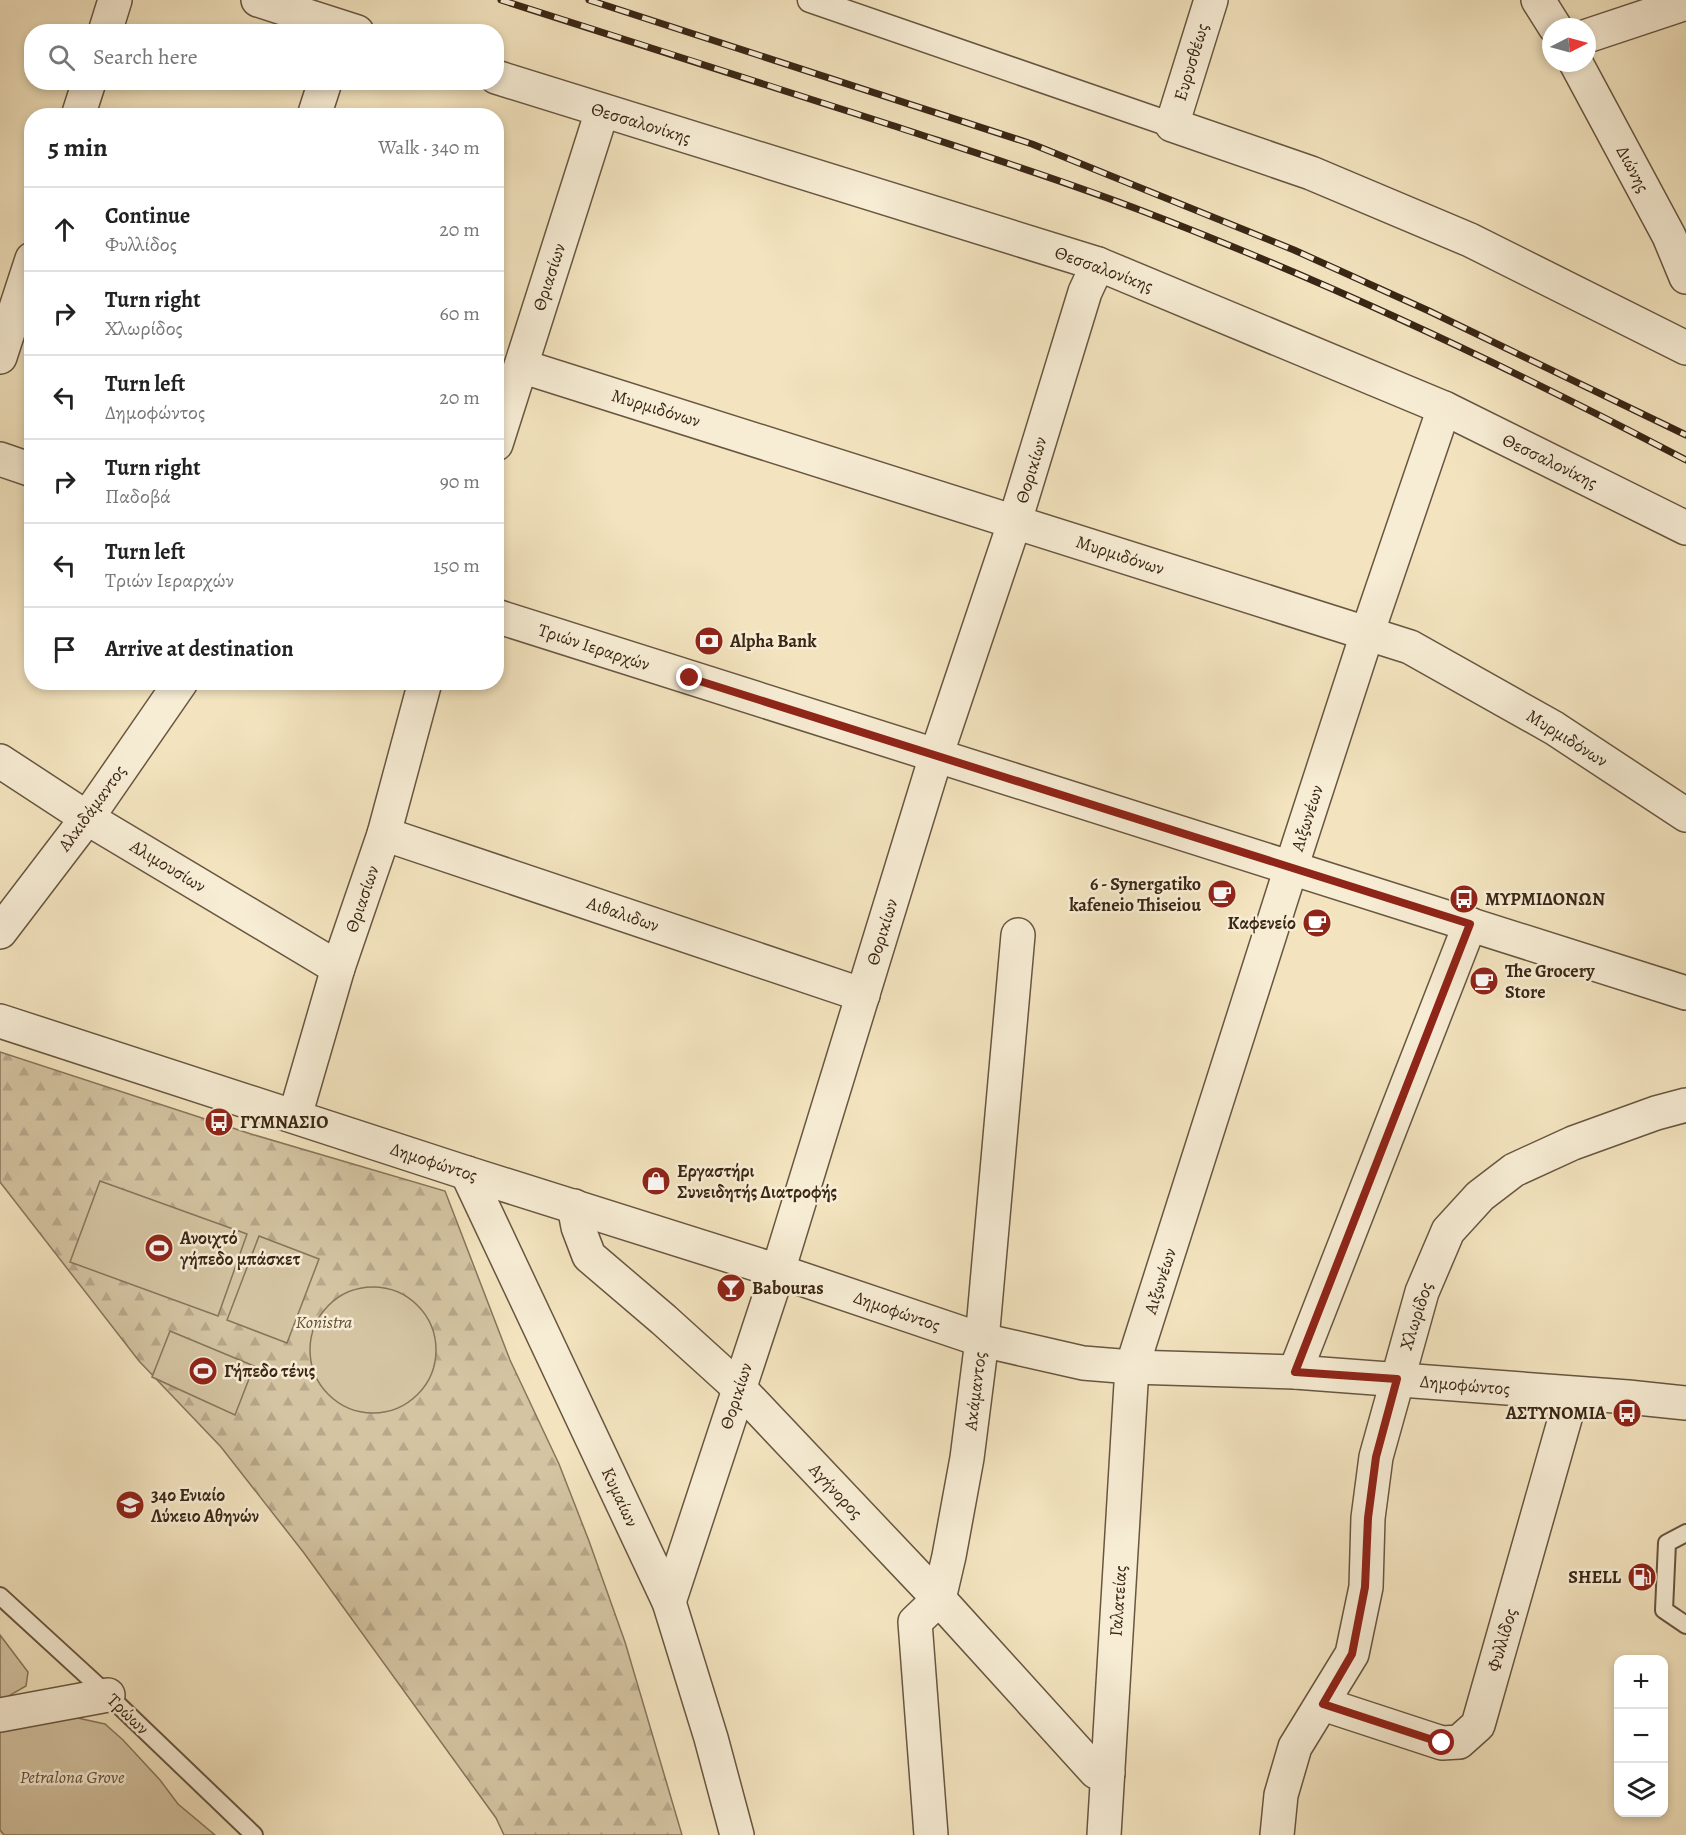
<!DOCTYPE html>
<html lang="en">
<head>
<meta charset="utf-8">
<style>
  :root { --surface:#fff; --page:#f6f6f6; --text:#222; --muted:#767676; --line:#e0e0e0 }
  body { margin:0; font-family:Alegreya,serif; background:var(--page); color:var(--text) }
  .controls { position:absolute; right:18px; bottom:18px; display:grid; overflow:hidden; border-radius:12px; box-shadow:0 3px 9px #0003 }
  .controls button { width:54px; height:54px; display:grid; place-items:center; padding:0; border:0; border-bottom:2px solid var(--line); background:var(--surface); color:var(--text); font:30px sans-serif }
  .compass { position:absolute; left:1542px; top:18px; width:54px; height:54px; border-radius:50%; background:var(--surface); box-shadow:0 3px 9px #0003; rotate:84deg }
  .stop { position:absolute; width:18px; height:18px; margin:-14px; border:4px solid #8f2418; border-radius:50%; background:#fff }
  .stop.end { background:#8f2418; border-color:#fff; box-shadow:0 2px 6px #0008 }
  .list { margin:0; padding:0; list-style:none }
  h2 { display:flex; justify-content:space-between; align-items:center; height:78px; margin:0; padding:0 24px; font-size:26px }
  h2 small { font-size:20px; font-weight:400; color:var(--muted) }
  .list li { display:grid; grid-template-columns:39px 1fr auto; gap:18px; align-items:center; box-sizing:border-box; height:84px; padding:0 24px; border-top:2px solid var(--line) }
  .list b { display:block; font-size:22px; white-space:nowrap }
  .list p { margin:0; font-size:20px; white-space:nowrap; color:var(--muted) }
  .list em { font-size:20px; font-style:normal; color:var(--muted) }
  .icon { flex:none; width:33px; height:33px; fill:none; stroke:currentColor; stroke-width:2; stroke-linecap:round; stroke-linejoin:round }
  .map { position:relative; flex:none; width:1686px; height:1835px; overflow:hidden }
  .search { position:absolute; background:var(--surface); box-shadow:0 3px 9px #0003; left:24px; top:24px; width:480px; height:66px; display:flex; align-items:center; gap:15px; box-sizing:border-box; padding:0 21px; border-radius:24px; color:var(--muted); font-size:22px }
  .panel { position:absolute; background:var(--surface); box-shadow:0 3px 9px #0003; left:24px; top:108px; width:480px; height:582px; border-radius:24px }
  .map>svg:first-child { display:block }
  .forest { fill:url(#forest-firs); stroke:#87755c; stroke-width:1.5 }
  .park { fill:#d4c4a2; stroke:#87755c; stroke-width:1.5 }
  .lines { fill:none; stroke-linecap:round; stroke-linejoin:round }
  .service-casing { stroke:#685640; stroke-width:20 }
  .pedestrian-casing { stroke:#685640; stroke-width:27 }
  .minor-casing { stroke:#685640; stroke-width:36 }
  .tertiary-casing { stroke:#685640; stroke-width:36 }
  .service { stroke:#f7edd5; stroke-width:16 }
  .pedestrian { stroke:#f7edd5; stroke-width:24 }
  .minor { stroke:#f7edd5; stroke-width:33 }
  .tertiary { stroke:#f7edd5; stroke-width:33 }
  .rail-casing { stroke:#3a2615; stroke-width:7 }
  .rail { stroke:#f7edd5; stroke-width:4.5; stroke-dasharray:14; stroke-linecap:butt }
  .route { stroke:#8f2418; stroke-width:8 }
  .labels { text-anchor:middle; dominant-baseline:central; stroke-width:5; stroke-linejoin:round; paint-order:stroke }
  .street-label { font-size:18px; fill:#3a2615; stroke:#f7edd5 }
  .poi-label { font-size:18px; font-weight:bold; fill:#3a2615; stroke:#f7edd5; text-anchor:start }
  .park-label { font-size:18px; font-style:italic; fill:#604e38; stroke:#f7edd5 }
</style>
</head>
<body>
<div class="map">
<svg width="1686" height="1835" viewBox="0 0 1686 1835">
  <defs>
    <pattern id="forest-firs" width="22" height="20" patternUnits="userSpaceOnUse" patternTransform="scale(1.5)"><rect width="22" height="20" fill="#d4c4a2"/><path d="M5 1l3.5 6h-7zM16 11l3.5 6h-7z" fill="#b7a88b"/></pattern>
  </defs>
  <rect width="100%" height="100%" fill="#f3e4bf"/>
  <filter id="stains"><feTurbulence type="fractalNoise" baseFrequency=".00333" numOctaves="4"/><feColorMatrix values="0 0 0 0 .2 0 0 0 0 .09 0 0 0 0 .02 0 0 0 .5 -.17"/></filter>
  <radialGradient id="worn" r=".72"><stop offset=".6" stop-color="#630" stop-opacity="0"/><stop offset="1" stop-color="#630" stop-opacity=".3"/></radialGradient>
  <path class="forest" d="M 0,1052 L 251,1134 L 445,1191 L 510,1360 L 559,1464 L 589,1541 L 625,1642 L 682,1835 L 504,1835 L 496,1818 L 304,1553 L 221,1447 L 139,1361 L 0,1182 Z"/>
  <g class="park">
    <path d="M 100,1181 L 247,1234 L 218,1316 L 70,1262 Z"/>
    <path d="M 259,1236 L 319,1259 L 287,1343 L 227,1320 Z"/>
    <circle cx="373" cy="1350" r="63"/>
    <path d="M 170,1331 L 254,1366 L 235,1415 L 152,1377 Z"/>
    <path d="M 0,1635 L 28,1672 L 26,1686 L 0,1701 Z"/>
    <path d="M 73,1717 L 105,1724 L 123,1740 L 160,1780 L 178,1804 L 215,1835 L 4,1835 L 0,1830 L 0,1731 Z"/>
  </g>
  <g class="lines">
    <g class="service-casing">
      <g id="service">
        <path d="M 1686,1533 L 1667,1543 L 1664,1610 L 1686,1625"/>
        <path d="M 0,1596 L 108,1695 L 254,1835"/>
      </g>
    </g>
    <g class="pedestrian-casing">
      <path id="pedestrian" d="M 810,0 L 1172,125"/>
    </g>
    <g class="minor-casing">
      <g id="minor">
        <path d="M 1211,0 L 1172,125 L 1311,173 L 1470,240 L 1686,348"/>
        <path d="M 1538,0 L 1555,27"/>
        <path d="M 105,32 L 115,0"/>
        <path d="M 1587,36 L 1686,3"/>
        <path d="M 1576,63 L 1669,236 L 1686,277"/>
        <path d="M 78,116 L 89,82"/>
        <path d="M 314,116 L 325,82"/>
        <path d="M 0,357 L 32,259"/>
        <path d="M 521,366 L 1410,647 L 1554,728 L 1686,815"/>
        <path d="M 496,444 L 602,111"/>
        <path d="M 0,761 L 87,818 L 338,968"/>
        <path d="M 384,834 L 863,995"/>
        <path d="M 0,932 L 87,818 L 181,682"/>
        <path d="M 0,1021 L 467,1173 L 778,1271 L 982,1340 L 1083,1363 L 1132,1367 L 1295,1372 L 1628,1397 L 1686,1403"/>
        <path d="M 295,1116 L 338,968 L 384,834 L 425,682"/>
        <path d="M 467,1173 L 669,1602 L 711,1738 L 737,1835"/>
        <path d="M 574,1206 L 578,1227 L 589,1256 L 664,1320 L 739,1388 L 939,1599 L 1096,1772 L 1108,1773"/>
        <path d="M 1295,1372 L 1470,924"/>
        <path d="M 669,1602 L 778,1271 L 936,756 L 1015,521 L 1085,292 L 1098,264"/>
        <path d="M 1323,1704 L 1442,1743 L 1459,1742 L 1478,1725 L 1572,1394"/>
        <path d="M 0,1715 L 108,1695"/>
        <path d="M 931,1835 L 915,1622 L 939,1599 L 949,1556 L 967,1458 L 982,1340 L 1018,935"/>
        <path d="M 1104,1835 L 1132,1367 L 1291,868 L 1367,634 L 1444,408"/>
        <path d="M 1277,1835 L 1281,1795 L 1295,1747 L 1352,1654 L 1366,1587 L 1368,1518 L 1376,1457 L 1422,1292 L 1448,1231 L 1480,1196 L 1514,1170 L 1573,1143 L 1656,1113 L 1686,1105"/>
      </g>
    </g>
    <g class="tertiary-casing">
      <g id="tertiary">
        <path d="M 258,0 L 357,32"/>
        <path d="M 496,77 L 1098,264 L 1444,408 L 1686,528"/>
        <path d="M 0,459 L 32,470"/>
        <path d="M 496,616 L 1686,993"/>
      </g>
    </g>
    <use href="#service" class="service"/>
    <use href="#pedestrian" class="pedestrian"/>
    <use href="#minor" class="minor"/>
    <use href="#tertiary" class="tertiary"/>
    <g class="rail-casing">
      <g id="rail">
        <path d="M 501,0 C 631,41 761,83 891,125 C 976,153 1062,180 1145,212 C 1331,283 1511,368 1686,460"/>
        <path d="M 589,0 L 1032,144 L 1294,250 L 1429,311 L 1686,435"/>
      </g>
    </g>
    <use href="#rail" class="rail"/>
  </g>
  <g class="lines">
    <path class="route" d="M 690,678 L 1470,924 L 1295,1372 L 1397,1379 L 1376,1457 L 1368,1518 L 1365,1587 L 1352,1654 L 1323,1704 L 1442,1743"/>
  </g>
  <defs>
    <g id="bank-disc" transform="scale(1.5)"><circle r="9.5" fill="#8f2418" stroke="#f7edd5"/><path d="M-6-4H6V4H-6ZM0-2.3a2.3 2.3 0 1 0 0 4.6a2.3 2.3 0 1 0 0-4.6Z" fill="#fff"/></g>
    <g id="cafe-disc" transform="scale(1.5)"><circle r="9.5" fill="#8f2418" stroke="#f7edd5"/><path d="M-5.5-4.5H6V0H3Q3 3.5 0 3.5H-2.5Q-5.5 3.5-5.5 0ZM3-3.2v2h1.7v-2ZM-6 4.5H4V6H-6Z" fill="#fff"/></g>
    <g id="bus-disc" transform="scale(1.5)"><circle r="9.5" fill="#8f2418" stroke="#f7edd5"/><path d="M-5-6H5V4H4V6H2V4H-2V6H-4V4H-5ZM-3.5-4V0h7V-4ZM-3.5 1.2v1.5H-2V1.2ZM2 1.2v1.5H3.5V1.2Z" fill="#fff"/></g>
    <g id="shop-disc" transform="scale(1.5)"><circle r="9.5" fill="#8f2418" stroke="#f7edd5"/><path d="M-5-2.5h2.3a2.7 3.5 0 0 1 5.4 0H5L5.5 6h-11ZM-1.5-2.5h3a1.5 2.3 0 0 0-3 0Z" fill="#fff"/></g>
    <g id="stadium-disc" transform="scale(1.5)"><circle r="9.5" fill="#8f2418" stroke="#f7edd5"/><path d="M0-5a6.5 5 0 1 0 0 10a6.5 5 0 1 0 0-10ZM-3.5-1.8h7v3.6h-7Z" fill="#fff"/></g>
    <g id="bar-disc" transform="scale(1.5)"><circle r="9.5" fill="#8f2418" stroke="#f7edd5"/><path d="M-6-5H6L.8 .8V4.5H3.5V6h-7V4.5H-.8V.8Z" fill="#fff"/></g>
    <g id="school-disc" transform="scale(1.5)"><circle r="9.5" fill="#8f2418" stroke="#f7edd5"/><path d="M0-5L7-2L0 1L-7-2ZM-4 1L0 2.5L4 1V4Q0 6-4 4Z" fill="#fff"/></g>
    <g id="fuel-disc" transform="scale(1.5)"><circle r="9.5" fill="#8f2418" stroke="#f7edd5"/><path d="M-5.5-6h7V0h2V4h1.3V-2.5L3-4.5l.8-.8L6-3V5H2.5V1h-1V6h-7ZM-4.2-4.7v3.2H.2V-4.7Z" fill="#fff"/></g>
  </defs>
  <g fill-rule="evenodd">
    <use href="#bank-disc" x="709" y="641"/>
    <use href="#cafe-disc" x="1222" y="894"/>
    <use href="#bus-disc" x="1464" y="899"/>
    <use href="#cafe-disc" x="1317" y="923"/>
    <use href="#cafe-disc" x="1484" y="981"/>
    <use href="#bus-disc" x="219" y="1122"/>
    <use href="#shop-disc" x="656" y="1181"/>
    <use href="#stadium-disc" x="159" y="1248"/>
    <use href="#bar-disc" x="731" y="1288"/>
    <use href="#stadium-disc" x="203" y="1371"/>
    <use href="#bus-disc" x="1627" y="1413"/>
    <use href="#school-disc" x="130" y="1505"/>
    <use href="#fuel-disc" x="1642" y="1577"/>
  </g>
  <g class="labels">
    <g class="street-label">
      <text transform="translate(1191 62) rotate(-73)">Ευρυσθέως</text>
      <text transform="translate(641 123) rotate(17)">Θεσσαλονίκης</text>
      <text transform="translate(1633 169) rotate(62)">Διώνης</text>
      <text transform="translate(1104 269) rotate(20)">Θεσσαλονίκης</text>
      <text transform="translate(549 277) rotate(-72)">Θριασίων</text>
      <text transform="translate(656 408) rotate(17)">Μυρμιδόνων</text>
      <text transform="translate(1550 461) rotate(26)">Θεσσαλονίκης</text>
      <text transform="translate(1031 470) rotate(-73)">Θορικίων</text>
      <text transform="translate(1120 555) rotate(18)">Μυρμιδόνων</text>
      <text transform="translate(594 647) rotate(18)">Τριών Ιεραρχών</text>
      <text transform="translate(1567 738) rotate(32)">Μυρμιδόνων</text>
      <text transform="translate(92 808) rotate(-54)">Αλκιδάμαντος</text>
      <text transform="translate(1307 818) rotate(-72)">Αιξωνέων</text>
      <text transform="translate(168 866) rotate(31)">Αλιμουσίων</text>
      <text transform="translate(362 899) rotate(-71)">Θριασίων</text>
      <text transform="translate(623 914) rotate(19)">Αιθαλιδων</text>
      <text transform="translate(882 932) rotate(-73)">Θορικίων</text>
      <text transform="translate(434 1162) rotate(18)">Δημοφώντος</text>
      <text transform="translate(1160 1281) rotate(-72)">Αιξωνέων</text>
      <text transform="translate(897 1311) rotate(19)">Δημοφώντος</text>
      <text transform="translate(1416 1316) rotate(-72)">Χλωρίδος</text>
      <text transform="translate(1465 1385) rotate(5)">Δημοφώντος</text>
      <text transform="translate(975 1391) rotate(-83)">Ακάμαντος</text>
      <text transform="translate(736 1396) rotate(-72)">Θορικίων</text>
      <text transform="translate(836 1491) rotate(47)">Αγήνορος</text>
      <text transform="translate(620 1497) rotate(65)">Κυμαίων</text>
      <text transform="translate(1118 1601) rotate(-86)">Γαλατείας</text>
      <text transform="translate(1502 1640) rotate(-74)">Φυλλίδος</text>
      <text transform="translate(128 1714) rotate(44)">Τρώων</text>
    </g>
    <g class="poi-label">
      <text x="730" y="641">Alpha Bank</text>
      <text x="1201" y="884" text-anchor="end">6 - Synergatiko<tspan x="1201" dy="21">kafeneio Thiseiou</tspan></text>
      <text x="1485" y="899">ΜΥΡΜΙΔΟΝΩΝ</text>
      <text x="1296" y="923" text-anchor="end">Καφενείο</text>
      <text x="1505" y="971">The Grocery<tspan x="1505" dy="21">Store</tspan></text>
      <text x="240" y="1122">ΓΥΜΝΑΣΙΟ</text>
      <text x="677" y="1171">Εργαστήρι<tspan x="677" dy="21">Συνειδητής Διατροφής</tspan></text>
      <text x="180" y="1238">Ανοιχτό<tspan x="180" dy="21">γήπεδο μπάσκετ</tspan></text>
      <text x="752" y="1288">Babouras</text>
      <text x="224" y="1371">Γήπεδο τένις</text>
      <text x="1606" y="1413" text-anchor="end">ΑΣΤΥΝΟΜΙΑ</text>
      <text x="151" y="1495">34ο Ενιαίο<tspan x="151" dy="21">Λύκειο Αθηνών</tspan></text>
      <text x="1621" y="1577" text-anchor="end">SHELL</text>
    </g>
    <g class="park-label">
      <text x="324" y="1322">Konistra</text>
      <text x="72" y="1777">Petralona Grove</text>
    </g>
  </g>
  <rect width="100%" height="100%" filter="url(#stains)"/>
  <rect width="100%" height="100%" fill="url(#worn)"/>
</svg>
<div class="controls">
<button>+</button>
<button>−</button>
<button><svg class="icon" aria-label="layers" viewBox="0 0 24 24"><path d="M12 4l9 5-9 5-9-5zM3 14l9 5 9-5"/></svg></button>
</div>
<svg class="compass" viewBox="-18 -18 36 36"><path d="M0-13l5 13h-10z" fill="#e53935"/><path d="M0 13l5-13h-10z" fill="#767676"/></svg>
<div class="stop" style="left:1442px;top:1743px"></div>
<div class="stop end" style="left:690px;top:678px"></div>
<div class="search"><svg class="icon" aria-label="search" viewBox="0 0 24 24"><circle cx="10" cy="10" r="6"/><path d="M15 15l6 6"/></svg>Search here</div>
<section class="panel">
<h2>5 min<small>Walk · 340 m</small></h2>
<ul class="list">
<li><svg class="icon" aria-label="ahead" viewBox="0 0 24 24"><path d="M12 20V5M6 11l6-6 6 6"/></svg><div><b>Continue</b><p>Φυλλίδος</p></div><em>20 m</em></li>
<li><svg class="icon" aria-label="right" viewBox="0 0 24 24"><path d="M7 20v-9h11M14 6l5 5-5 5"/></svg><div><b>Turn right</b><p>Χλωρίδος</p></div><em>60 m</em></li>
<li><svg class="icon" aria-label="left" viewBox="0 0 24 24"><path d="M17 20v-9H6M10 6l-5 5 5 5"/></svg><div><b>Turn left</b><p>Δημοφώντος</p></div><em>20 m</em></li>
<li><svg class="icon" aria-label="right" viewBox="0 0 24 24"><path d="M7 20v-9h11M14 6l5 5-5 5"/></svg><div><b>Turn right</b><p>Παδοβά</p></div><em>90 m</em></li>
<li><svg class="icon" aria-label="left" viewBox="0 0 24 24"><path d="M17 20v-9H6M10 6l-5 5 5 5"/></svg><div><b>Turn left</b><p>Τριών Ιεραρχών</p></div><em>150 m</em></li>
<li><svg class="icon" aria-label="arrive" viewBox="0 0 24 24"><path d="M6 21V4h12l-3 4 3 4H6"/></svg><div><b>Arrive at destination</b></div></li>
</ul>
</section>
</div>
</body>
</html>
